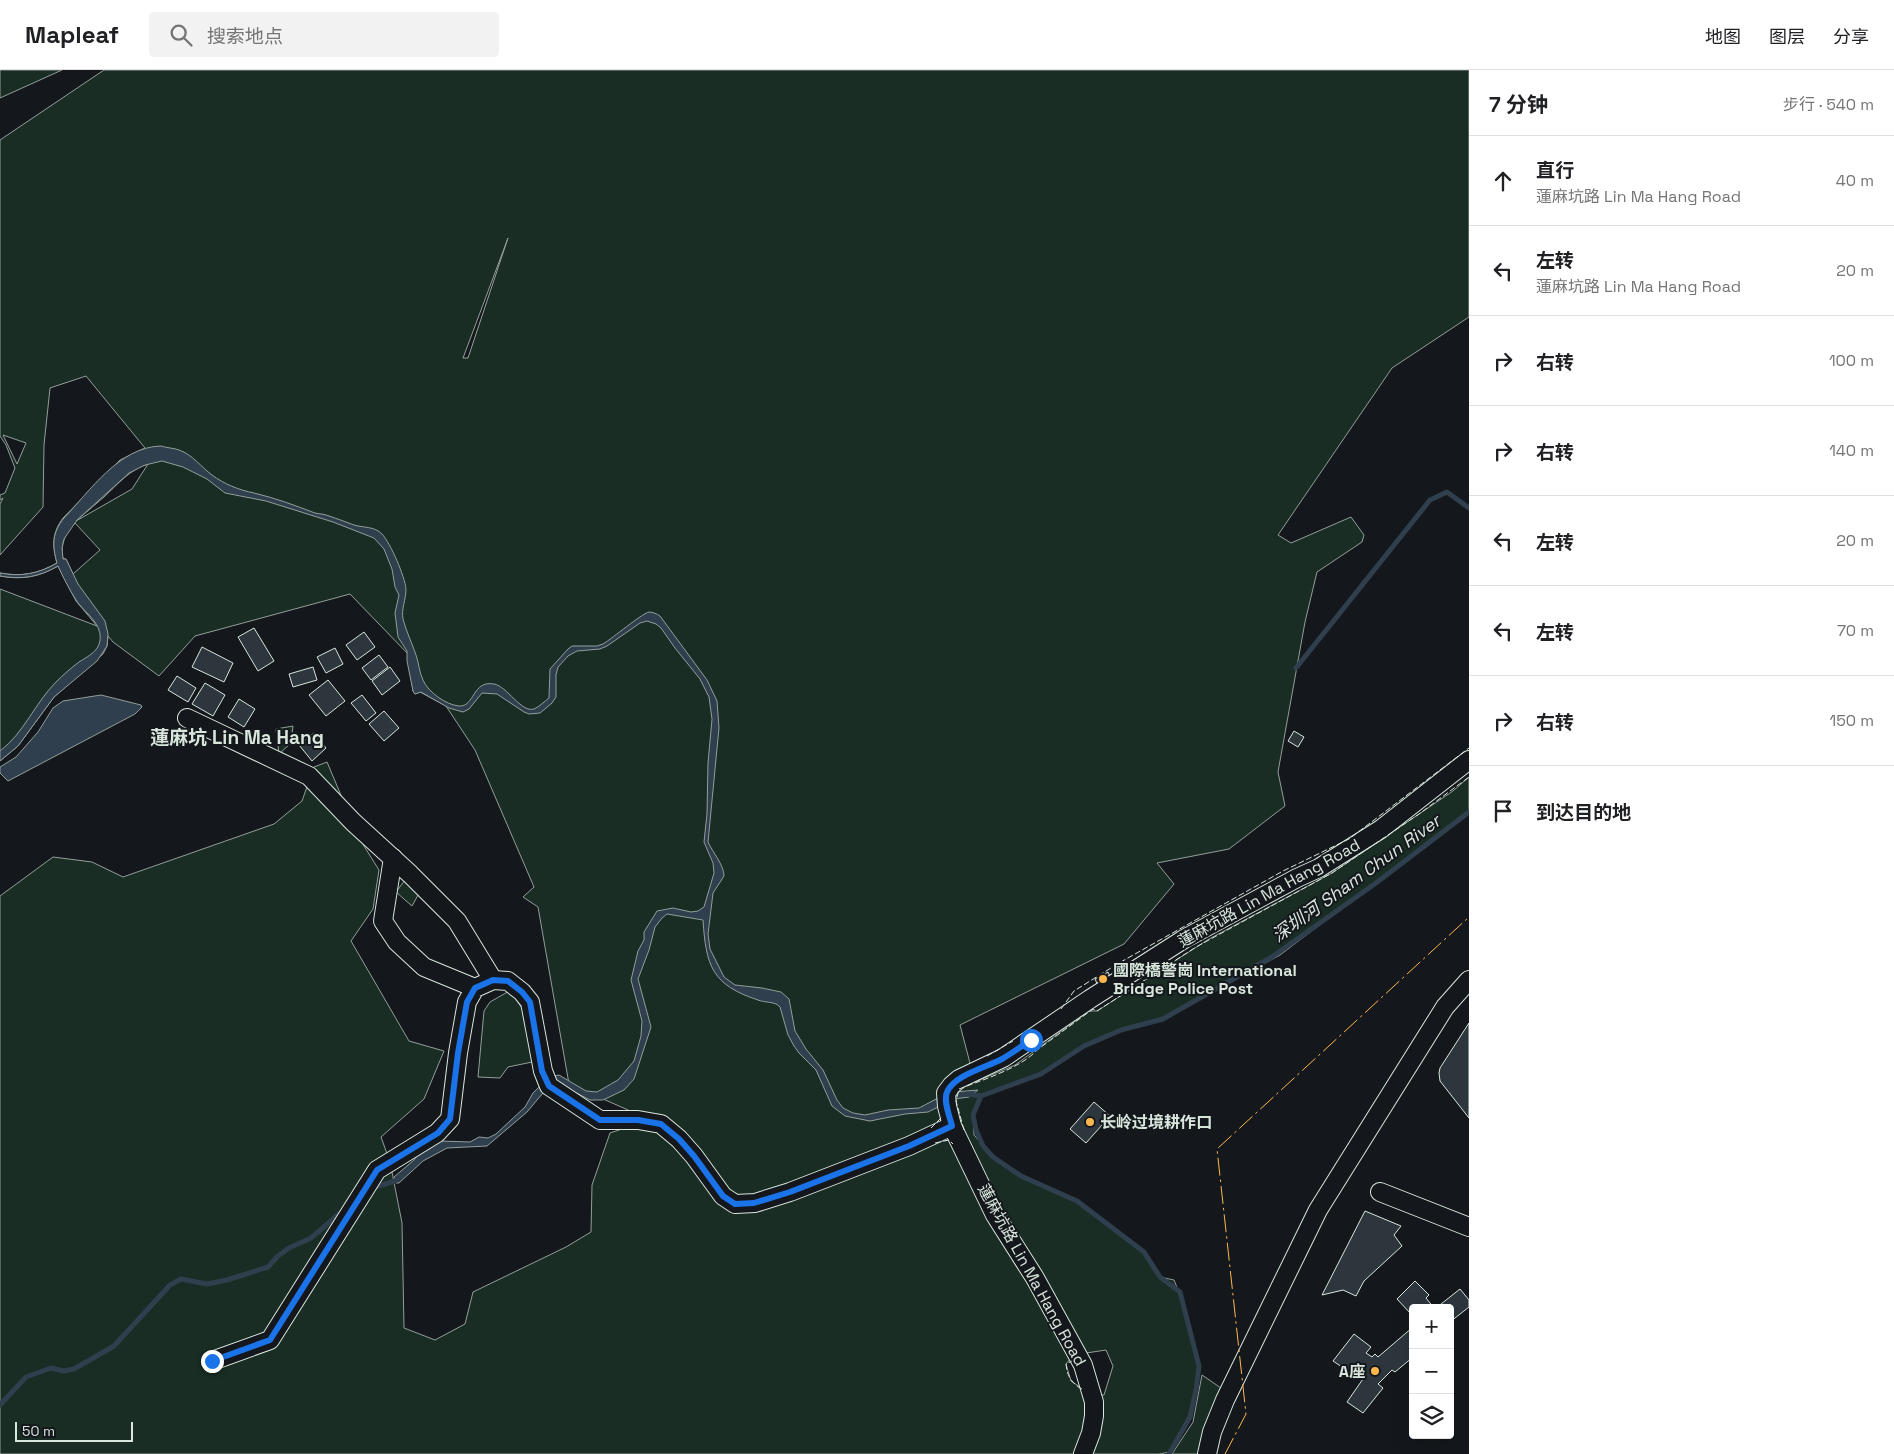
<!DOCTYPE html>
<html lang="zh">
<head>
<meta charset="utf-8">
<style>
  :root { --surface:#fff; --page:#f2f2f2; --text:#202124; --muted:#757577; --line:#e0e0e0 }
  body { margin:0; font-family:"Space Grotesk","Noto Sans SC",sans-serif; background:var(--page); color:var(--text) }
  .controls { position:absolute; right:15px; bottom:15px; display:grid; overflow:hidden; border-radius:5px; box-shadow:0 5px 20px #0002 }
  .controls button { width:45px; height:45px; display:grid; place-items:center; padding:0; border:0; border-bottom:1px solid var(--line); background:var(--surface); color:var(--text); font:25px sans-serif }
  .scale { position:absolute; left:15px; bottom:12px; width:118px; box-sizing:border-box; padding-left:5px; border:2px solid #d8e6dc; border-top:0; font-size:14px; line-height:18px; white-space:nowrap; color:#d8e6dc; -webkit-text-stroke:4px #14181c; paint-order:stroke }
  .stop { position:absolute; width:15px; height:15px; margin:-11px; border:4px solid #1a73e8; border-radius:50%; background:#fff }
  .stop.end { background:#1a73e8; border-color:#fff; box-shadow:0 1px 5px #0008 }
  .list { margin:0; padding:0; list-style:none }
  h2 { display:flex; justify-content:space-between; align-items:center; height:65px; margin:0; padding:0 20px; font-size:21px }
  h2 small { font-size:16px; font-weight:400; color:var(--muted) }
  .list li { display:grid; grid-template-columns:32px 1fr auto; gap:15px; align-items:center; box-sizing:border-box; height:90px; padding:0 20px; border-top:1px solid var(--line) }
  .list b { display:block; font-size:19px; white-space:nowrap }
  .list p { margin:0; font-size:16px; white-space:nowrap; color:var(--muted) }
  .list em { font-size:16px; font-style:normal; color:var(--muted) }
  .icon { flex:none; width:28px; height:28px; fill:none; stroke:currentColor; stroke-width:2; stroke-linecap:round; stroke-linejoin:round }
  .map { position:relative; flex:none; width:1469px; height:1384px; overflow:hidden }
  header { display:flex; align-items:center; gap:30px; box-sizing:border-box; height:70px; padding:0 25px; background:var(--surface); border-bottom:1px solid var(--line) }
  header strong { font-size:24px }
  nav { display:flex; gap:28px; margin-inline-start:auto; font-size:18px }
  .search { width:350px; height:45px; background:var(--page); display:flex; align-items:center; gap:12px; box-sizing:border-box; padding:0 18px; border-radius:5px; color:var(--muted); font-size:19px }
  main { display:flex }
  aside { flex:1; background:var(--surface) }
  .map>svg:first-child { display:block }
  .green { fill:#1a2d24; stroke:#939e99; fill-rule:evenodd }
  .water { fill:#2f3f4d; stroke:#939e99 }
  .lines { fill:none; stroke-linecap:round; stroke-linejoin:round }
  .stream { stroke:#2f3f4d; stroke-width:5 }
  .building { fill:#2c363c; stroke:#d8e6dc }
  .minor-casing { stroke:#d8e6dc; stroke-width:20 }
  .minor { stroke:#14181c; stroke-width:18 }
  .fence { stroke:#d8e6dc; stroke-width:1; stroke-dasharray:6 2.5; stroke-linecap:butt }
  .power { stroke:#ffb74d; stroke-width:1; stroke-dasharray:18 4 2.5 4; stroke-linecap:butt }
  .route { stroke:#1a73e8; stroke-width:6 }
  .poi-dot { fill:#ffb74d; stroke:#14181c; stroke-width:2 }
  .labels { text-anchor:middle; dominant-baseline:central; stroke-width:4; stroke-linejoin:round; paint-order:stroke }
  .street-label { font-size:16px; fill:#d8e6dc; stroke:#14181c }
  .poi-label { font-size:16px; font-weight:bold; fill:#d8e6dc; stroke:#14181c; text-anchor:start }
  .water-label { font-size:18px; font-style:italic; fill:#d8e6dc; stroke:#14181c }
  .quarter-label { font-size:19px; font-weight:bold; fill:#d8e6dc; stroke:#14181c }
</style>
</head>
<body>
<header>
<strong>Mapleaf</strong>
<div class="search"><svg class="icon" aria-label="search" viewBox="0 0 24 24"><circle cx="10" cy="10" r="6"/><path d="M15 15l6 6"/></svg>搜索地点</div>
<nav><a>地图</a><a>图层</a><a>分享</a></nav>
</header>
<main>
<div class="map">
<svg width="1469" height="1384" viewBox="0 0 1469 1384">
  <rect width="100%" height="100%" fill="#14181c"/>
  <g class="green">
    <path d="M 0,0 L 62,0 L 0,28 Z"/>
    <path d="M 104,0 L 1469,0 L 1469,247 L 1392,298 L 1278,465 L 1291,473 L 1351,447 L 1364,465 L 1362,472 L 1317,502 L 1305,552 L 1278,702 L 1285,736 L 1229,779 L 1157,793 L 1174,814 L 1124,874 L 960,955 L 975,1012 L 1015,995 L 1089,941 L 1097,941 L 1209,869 L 1332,803 L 1453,721 L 1469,707 L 1469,742 L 1280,885 L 1163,949 L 1136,956 L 1086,975 L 1041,1004 L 985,1024 L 979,1025 L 980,1029 L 973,1045 L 974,1065 L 987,1080 L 1007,1096 L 1032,1111 L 1071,1129 L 1098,1147 L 1144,1182 L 1160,1207 L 1174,1210 L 1182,1230 L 1199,1296 L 1190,1347 L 1170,1382 L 1159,1384 L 0,1384 L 0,826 L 53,787 L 92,792 L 123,807 L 274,754 L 302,731 L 314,697 L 327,692 L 359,768 L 379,800 L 373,839 L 351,871 L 409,971 L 444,981 L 424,1029 L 381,1067 L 390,1092 L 402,1153 L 404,1258 L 435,1270 L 465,1254 L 473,1222 L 566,1177 L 591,1162 L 592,1115 L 610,1063 L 628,1057 L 644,1047 L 569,1014 L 538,837 L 523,827 L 534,817 L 475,680 L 446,636 L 420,622 L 415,624 L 413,621 L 408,584 L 350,524 L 195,566 L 159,606 L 113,572 L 108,566 L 107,576 L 103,584 L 54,627 L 18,676 L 0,691 L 0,519 L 97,556 L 76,531 L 58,496 C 39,507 22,510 0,506 L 0,503 C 21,507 38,504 57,493 C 52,475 52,463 63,448 L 113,397 L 120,390 L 145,378 L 86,306 L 50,318 L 44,375 L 43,437 L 0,485 L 0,434 L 3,428 L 0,430 L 0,425 L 5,423 L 15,398 L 6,375 L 0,366 L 0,70 ZM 508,168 L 468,288 L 463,288 ZM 3,365 L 26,373 L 17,394 ZM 148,394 L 132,419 L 76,451 C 85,443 95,435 104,427 C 118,414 129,400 148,394 ZM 75,453 L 100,480 L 73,504 L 66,489 L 63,489 C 60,475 65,463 75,453 ZM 1106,1280 L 1113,1296 L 1104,1325 L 1092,1325 L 1071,1311 L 1066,1294 L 1073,1285 Z"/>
    <path d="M 293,656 L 291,673 L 279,684 L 276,659 Z"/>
    <path d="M 405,810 L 423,816 L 412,836 L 396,822 Z"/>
    <path d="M 511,920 L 527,947 L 537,991 L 508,997 L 500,1008 L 478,1007 L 484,941 L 490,932 Z"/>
    <path d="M 1202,1305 L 1221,1318 L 1202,1366 L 1198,1384 L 1172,1384 L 1193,1352 Z"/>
  </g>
  <g class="water">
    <path d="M 161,376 C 167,378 174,378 179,380 C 193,385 201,397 212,405 C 224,414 239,420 254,423 C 275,428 294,435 315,443 C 319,444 325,444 329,446 C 338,449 346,452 354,455 C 364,458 374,456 382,464 C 391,474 405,507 406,519 C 406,530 401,539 403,549 C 406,561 412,573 416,585 C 419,593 419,602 423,610 C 428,622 446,635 459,636 C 475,637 472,610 494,614 C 507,616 521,643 534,639 C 539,637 545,631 549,628 L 550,599 L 568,579 L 572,576 L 597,576 L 603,574 C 613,568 641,544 649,542 C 653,542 657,544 660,546 L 707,610 L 717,631 L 719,658 L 708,772 C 713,783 724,795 724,806 L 713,823 L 708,864 L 710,879 L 724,907 L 735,915 L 762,918 L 781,922 L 789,929 L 795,961 L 806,979 L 823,1000 L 837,1030 L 843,1038 L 853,1043 L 865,1045 L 888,1040 L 919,1038 L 940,1027 L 955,1022 L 978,1020 L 969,1027 L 954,1029 L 928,1042 L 905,1044 L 870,1051 L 845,1046 L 832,1036 L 816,1000 L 799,983 L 794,976 L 788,965 L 780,937 C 775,931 765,933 758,930 C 712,915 706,896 703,850 L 667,844 L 662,848 L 655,857 L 649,880 L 638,909 L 651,957 L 634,1009 L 624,1020 L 603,1030 L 590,1030 L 553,1011 L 527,1042 L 487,1076 L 447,1078 L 423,1091 L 399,1113 L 396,1113 L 394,1107 L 414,1090 L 418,1084 L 439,1071 L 470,1072 L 479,1067 L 488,1068 L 496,1064 L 525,1037 L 533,1023 L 549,1007 L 559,1005 L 586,1021 L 597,1022 L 618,1010 L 634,991 L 641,966 L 642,951 L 631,910 L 638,881 L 644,870 L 644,862 L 657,841 L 673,838 L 691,842 L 698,841 L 704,837 L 714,803 L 713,793 L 704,772 L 707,744 L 708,693 L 712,649 L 709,627 L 700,609 L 675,578 L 661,558 L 656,554 L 647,551 L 640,553 L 607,576 L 600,579 L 577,581 L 568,586 L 558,597 L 556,605 L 556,627 L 552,633 L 540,643 L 529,644 L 524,642 L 497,624 L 482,623 L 469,639 L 463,642 L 449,638 L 421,622 L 415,624 L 413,621 L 407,591 L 407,581 L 398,567 L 395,543 L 399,525 L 395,517 L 392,499 L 384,479 L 374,468 L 333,452 L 266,431 L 225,423 L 207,409 L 183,397 L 162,391 L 145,395 L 129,403 L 77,450 L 64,469 L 62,478 L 63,489 L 66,489 L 78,514 L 105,551 L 108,564 L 107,576 L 97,591 L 54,627 L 18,676 L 0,691 L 0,681 C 24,663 35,633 56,612 C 63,605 71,598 79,592 C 90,585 102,580 100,564 C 98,550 83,541 76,530 C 69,519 63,507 58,496 C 39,507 22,510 0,506 L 0,503 C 21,507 38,504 57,493 C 52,475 52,463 64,448 C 90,421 119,377 161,376 Z"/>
    <path d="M 101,625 L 141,635 L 142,637 L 135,644 L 8,711 L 0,703 L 0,697 L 16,687 L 38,662 L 53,638 L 63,631 Z"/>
  </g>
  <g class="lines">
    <g class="stream">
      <path d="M 1296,598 L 1430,430 L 1447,422 L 1469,438"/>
      <path d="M 967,1024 L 981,1026"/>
      <path d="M 372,1118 L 395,1111 L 400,1106"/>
      <path d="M 0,1335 L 26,1307 L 51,1298 L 63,1301 L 74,1299 L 114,1276 L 170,1215 L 181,1209 L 207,1214 L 227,1210 L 268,1197 L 278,1186 L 289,1178 L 311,1168 L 339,1144"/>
      <path d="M 1169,1384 L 1190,1347 L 1196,1320 L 1199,1296 L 1180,1222 L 1160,1207 L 1144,1182 L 1077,1131 L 1021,1106 L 993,1087 L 983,1076 L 976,1060 L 973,1045 L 981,1026 L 1041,1004 L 1084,976 L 1121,960 L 1163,949 L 1272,887 L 1376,813 L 1469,742"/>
    </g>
  </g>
  <g class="building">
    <path d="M 254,558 L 274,591 L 258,601 L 238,567 Z"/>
    <path d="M 364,562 L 375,577 L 357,590 L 346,575 Z"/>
    <path d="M 202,577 L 233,593 L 224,612 L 192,597 Z"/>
    <path d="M 335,578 L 343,594 L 326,603 L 317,587 Z"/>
    <path d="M 379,585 L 388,597 L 371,610 L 362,598 Z"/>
    <path d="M 313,597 L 317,610 L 293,617 L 289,604 Z"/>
    <path d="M 390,597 L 400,611 L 382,625 L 372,611 Z"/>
    <path d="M 177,606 L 196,618 L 188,632 L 168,620 Z"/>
    <path d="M 328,610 L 345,631 L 326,646 L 309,625 Z"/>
    <path d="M 205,613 L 225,625 L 213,646 L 192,634 Z"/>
    <path d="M 362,625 L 376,643 L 366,651 L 351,633 Z"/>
    <path d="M 239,629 L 255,639 L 244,657 L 228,647 Z"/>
    <path d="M 384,641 L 399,658 L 384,671 L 369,654 Z"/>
    <path d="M 1294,661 L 1304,667 L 1298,677 L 1288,671 Z"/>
    <path d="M 314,663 L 326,678 L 312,691 L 299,675 Z"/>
    <path d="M 1108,902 L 1111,909 L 1098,916 L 1095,909 Z"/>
    <path d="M 1469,953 L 1469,1048 L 1440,1011 L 1439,1003 L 1440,998 Z"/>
    <path d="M 1094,1032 L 1110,1046 L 1086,1073 L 1070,1059 Z"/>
    <path d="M 1365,1141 L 1401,1156 L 1394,1165 L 1402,1176 L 1364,1211 L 1356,1226 L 1343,1220 L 1322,1225 Z"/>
    <path d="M 1415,1211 L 1429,1225 L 1426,1228 L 1434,1238 L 1413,1238 L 1411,1244 L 1397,1229 Z"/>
    <path d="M 1460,1219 L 1469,1230 L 1469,1237 L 1450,1252 L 1450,1238 L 1436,1238 Z"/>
    <path d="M 1413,1257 L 1413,1287 L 1395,1302 L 1392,1300 L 1378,1314 L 1383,1318 L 1363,1343 L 1347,1332 L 1365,1306 L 1355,1298 L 1351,1303 L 1333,1291 L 1354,1264 L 1371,1277 L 1366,1283 L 1372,1287 L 1375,1284 L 1378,1287 Z"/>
  </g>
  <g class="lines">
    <g class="minor-casing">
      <g id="minor">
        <path d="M 187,648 L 309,706 L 353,752 L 410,804 L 457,851 L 493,910"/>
        <path d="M 393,788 L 383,851 L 397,872 L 424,897 L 475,918"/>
        <path d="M 1380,1122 L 1469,1157"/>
        <path d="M 212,1291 L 270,1270 L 377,1100 L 437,1063 L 450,1049 L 458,983 L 467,932 L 475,918 L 493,910 L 508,911 L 522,922 L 530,932 L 543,1001 L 549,1016 L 600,1050 L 638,1050 L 661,1054 L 679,1069 L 694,1086 L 723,1126 L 735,1134 L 755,1133 L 790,1122 L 909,1076 L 952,1056"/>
        <path d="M 1083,1384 L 1091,1363 L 1094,1346 L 1094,1332 L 1083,1295 L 1035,1208 L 995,1145 L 952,1056 L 947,1036 L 946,1023 L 952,1015 L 959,1009 L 1003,988 L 1090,929 L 1184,869 L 1297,808 L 1319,798 L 1381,759 L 1469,690"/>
        <path d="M 1207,1384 L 1212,1362 L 1225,1330 L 1318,1140 L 1445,937 L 1469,910"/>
      </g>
    </g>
    <use href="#minor" class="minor"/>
    <g class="fence">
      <path d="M 1061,939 L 1074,921 L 1119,893 L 1283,801 L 1349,769 L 1469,678"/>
      <path d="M 987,986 L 1013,971"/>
      <path d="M 931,1058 L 941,1048 L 941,1045"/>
      <path d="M 964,1060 L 956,1031 L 959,1019 C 982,1010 1021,998 1037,980 L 1093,939 L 1097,941 L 1196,877 L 1332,803 L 1419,744 L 1469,707"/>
      <path d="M 935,1073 L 949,1070 L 953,1074"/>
      <path d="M 1074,1290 L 1066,1294 C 1067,1307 1073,1315 1084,1320"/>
    </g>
    <path class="power" d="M 1225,1384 L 1246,1344 L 1217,1079 L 1469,847"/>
  </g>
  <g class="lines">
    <path class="route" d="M 212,1291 L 270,1270 L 377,1100 L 438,1063 L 450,1049 L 458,983 L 467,932 L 475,918 L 493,910 L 508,911 L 522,922 L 530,932 L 542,1001 L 549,1016 L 600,1050 L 638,1050 L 661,1054 L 679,1069 L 694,1086 L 723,1126 L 735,1134 L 754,1133 L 790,1122 L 909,1076 L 952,1056 C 950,1047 943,1031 947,1022 C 954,1005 987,997 1002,989 C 1012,983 1022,976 1031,970"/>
  </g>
  <g class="poi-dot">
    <circle cx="1103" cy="909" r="5"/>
    <circle cx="1090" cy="1052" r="5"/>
    <circle cx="1375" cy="1301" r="5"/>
  </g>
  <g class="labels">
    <g class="street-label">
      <text transform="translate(1269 823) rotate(-29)">蓮麻坑路 Lin Ma Hang Road</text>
      <text transform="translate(1032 1205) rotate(61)">蓮麻坑路 Lin Ma Hang Road</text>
    </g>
    <g class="poi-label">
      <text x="1113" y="900">國際橋警崗 International<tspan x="1113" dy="18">Bridge Police Post</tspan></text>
      <text x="1100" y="1052">长岭过境耕作口</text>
      <text x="1365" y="1301" text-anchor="end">A座</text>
    </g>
    <g class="water-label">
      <text transform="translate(1356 808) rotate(-36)">深圳河 Sham Chun River</text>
    </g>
    <g class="quarter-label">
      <text x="237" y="667">蓮麻坑 Lin Ma Hang</text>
    </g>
  </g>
</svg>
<div class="controls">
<button>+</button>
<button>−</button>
<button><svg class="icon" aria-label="layers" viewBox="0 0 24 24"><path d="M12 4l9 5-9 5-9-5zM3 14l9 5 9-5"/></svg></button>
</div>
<div class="scale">50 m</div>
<div class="stop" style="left:1031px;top:970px"></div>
<div class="stop end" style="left:212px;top:1291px"></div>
</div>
<aside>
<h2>7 分钟<small>步行 · 540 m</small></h2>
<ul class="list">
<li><svg class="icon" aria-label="ahead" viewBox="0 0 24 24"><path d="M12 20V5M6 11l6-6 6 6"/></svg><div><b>直行</b><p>蓮麻坑路 Lin Ma Hang Road</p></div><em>40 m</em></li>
<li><svg class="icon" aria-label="left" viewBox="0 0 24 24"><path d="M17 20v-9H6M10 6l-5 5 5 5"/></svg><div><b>左转</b><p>蓮麻坑路 Lin Ma Hang Road</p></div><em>20 m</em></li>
<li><svg class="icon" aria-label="right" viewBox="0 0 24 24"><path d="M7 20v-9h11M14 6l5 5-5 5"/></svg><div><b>右转</b></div><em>100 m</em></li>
<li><svg class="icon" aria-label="right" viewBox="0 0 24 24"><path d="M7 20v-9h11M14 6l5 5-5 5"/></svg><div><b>右转</b></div><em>140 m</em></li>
<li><svg class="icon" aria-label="left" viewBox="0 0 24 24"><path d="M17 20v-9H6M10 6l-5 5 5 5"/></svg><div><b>左转</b></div><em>20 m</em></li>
<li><svg class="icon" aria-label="left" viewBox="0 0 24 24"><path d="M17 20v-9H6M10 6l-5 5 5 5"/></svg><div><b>左转</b></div><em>70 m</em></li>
<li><svg class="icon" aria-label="right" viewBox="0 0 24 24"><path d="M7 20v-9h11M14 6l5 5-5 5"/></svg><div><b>右转</b></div><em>150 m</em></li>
<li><svg class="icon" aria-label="arrive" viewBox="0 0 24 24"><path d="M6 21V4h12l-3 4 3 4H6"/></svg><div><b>到达目的地</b></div></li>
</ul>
</aside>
</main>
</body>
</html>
